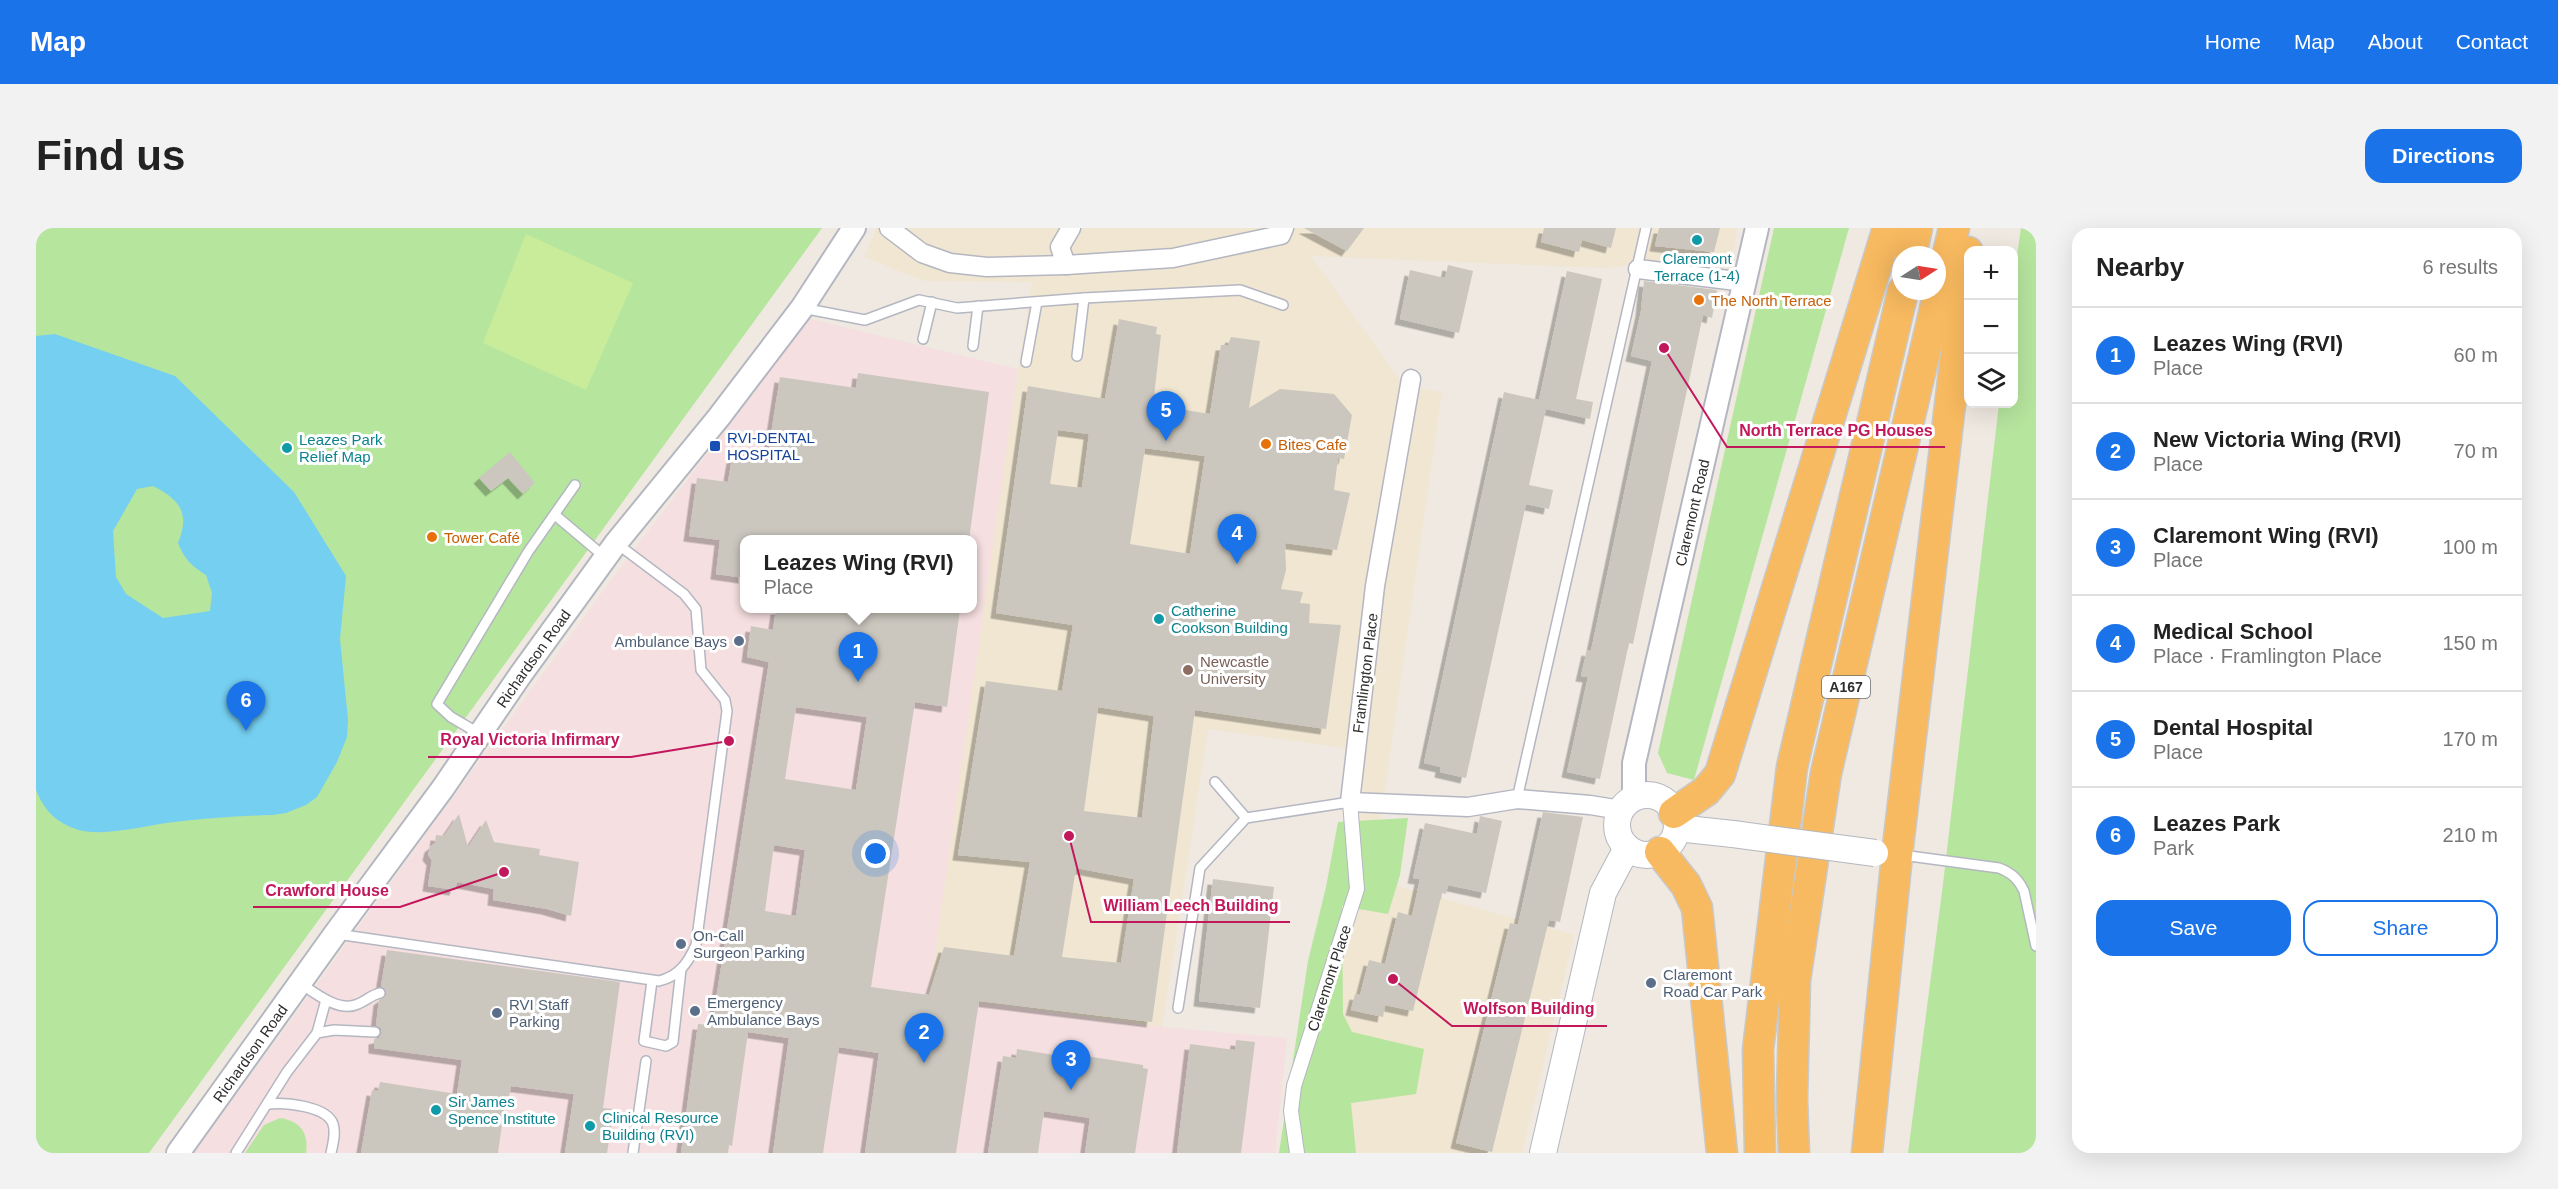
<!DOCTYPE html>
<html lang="en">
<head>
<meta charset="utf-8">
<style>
  :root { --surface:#fff; --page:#f2f2f2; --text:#222; --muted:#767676; --line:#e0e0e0; --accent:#1a73e8 }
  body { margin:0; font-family:Helvetica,sans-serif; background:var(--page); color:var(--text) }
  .controls { position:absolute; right:18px; top:18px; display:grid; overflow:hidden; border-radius:12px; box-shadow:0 6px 24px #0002 }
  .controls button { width:54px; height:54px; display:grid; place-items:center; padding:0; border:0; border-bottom:2px solid var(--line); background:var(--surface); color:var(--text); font:30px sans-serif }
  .compass { position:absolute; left:1856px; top:18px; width:54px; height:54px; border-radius:50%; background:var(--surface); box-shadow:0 6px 24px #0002; rotate:78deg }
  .you { position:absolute; left:840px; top:626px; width:21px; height:21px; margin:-15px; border:4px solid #fff; border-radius:50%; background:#1a73e8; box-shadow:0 0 0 9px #1a73e833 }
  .badge { display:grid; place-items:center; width:39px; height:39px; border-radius:50%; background:var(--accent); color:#fff; font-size:20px; font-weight:700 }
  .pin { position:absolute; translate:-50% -50px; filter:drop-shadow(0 2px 3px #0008) }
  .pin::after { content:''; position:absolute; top:32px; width:21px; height:18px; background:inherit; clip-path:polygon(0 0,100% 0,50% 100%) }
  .popup { position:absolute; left:704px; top:307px; width:237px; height:78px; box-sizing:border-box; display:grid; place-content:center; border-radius:12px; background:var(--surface); filter:drop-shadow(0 2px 4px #0005); font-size:20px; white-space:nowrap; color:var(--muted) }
  .popup b { font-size:22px; color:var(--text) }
  .popup::after { content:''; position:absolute; left:50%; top:100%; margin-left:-12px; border:12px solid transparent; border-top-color:var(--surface) }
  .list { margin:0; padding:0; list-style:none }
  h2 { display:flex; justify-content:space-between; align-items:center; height:78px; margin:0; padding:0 24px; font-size:26px }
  h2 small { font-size:20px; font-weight:400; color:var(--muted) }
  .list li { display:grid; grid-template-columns:39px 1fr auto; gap:18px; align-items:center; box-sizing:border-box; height:96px; padding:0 24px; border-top:2px solid var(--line) }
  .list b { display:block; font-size:22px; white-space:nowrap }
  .list p { margin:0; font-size:20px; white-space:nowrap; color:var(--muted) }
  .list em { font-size:20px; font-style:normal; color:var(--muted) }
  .actions { display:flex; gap:12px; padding:18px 24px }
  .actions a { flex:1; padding:14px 0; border:2px solid var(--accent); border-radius:18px; text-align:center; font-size:21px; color:var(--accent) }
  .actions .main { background:var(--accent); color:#fff }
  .icon { flex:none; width:33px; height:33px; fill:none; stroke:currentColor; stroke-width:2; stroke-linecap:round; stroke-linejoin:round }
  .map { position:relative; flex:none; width:2000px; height:925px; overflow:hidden; border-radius:18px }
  header { display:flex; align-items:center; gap:36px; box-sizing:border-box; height:84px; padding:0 30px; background:var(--accent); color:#fff }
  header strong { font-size:28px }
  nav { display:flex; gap:33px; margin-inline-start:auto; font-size:21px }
  .intro { display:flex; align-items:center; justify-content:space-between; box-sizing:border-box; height:144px; padding:0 36px }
  h1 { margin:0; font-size:42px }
  .button { padding:15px 27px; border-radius:18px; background:var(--accent); color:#fff; font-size:21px; font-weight:700 }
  main { display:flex; gap:36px; padding:0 36px }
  aside { flex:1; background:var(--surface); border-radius:18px; box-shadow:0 6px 24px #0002 }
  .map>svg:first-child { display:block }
  .education { fill:#f0e6d1 }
  .medical { fill:#f5dfe0; fill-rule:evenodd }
  .green { fill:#b6e59e }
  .pitch { fill:#c9ec9a }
  .water { fill:#75cff0; fill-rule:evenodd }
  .building { fill:#cbc7bf; fill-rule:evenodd; filter:url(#shadow) }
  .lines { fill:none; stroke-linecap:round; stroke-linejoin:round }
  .service-casing { stroke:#b4b7c1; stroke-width:12 }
  .pedestrian-casing { stroke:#b4b7c1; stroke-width:16 }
  .minor-casing { stroke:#b4b7c1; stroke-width:21 }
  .tertiary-casing { stroke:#b4b7c1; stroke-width:26 }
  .secondary-casing { stroke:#b4b7c1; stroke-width:28 }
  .trunk-casing { stroke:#c9c9c9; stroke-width:33 }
  .service { stroke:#fff; stroke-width:9 }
  .pedestrian { stroke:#fff; stroke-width:14 }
  .minor { stroke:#fff; stroke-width:18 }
  .tertiary { stroke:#fff; stroke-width:22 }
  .secondary { stroke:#fff; stroke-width:26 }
  .trunk { stroke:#f8ba60; stroke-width:30 }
  .secondary-bridge-casing { stroke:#b4b7c1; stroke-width:28; stroke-linecap:butt }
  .secondary-bridge { stroke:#fff; stroke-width:26 }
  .culture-dot { fill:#0f9aa8; stroke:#fff; stroke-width:2 }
  .food-dot { fill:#e8710a; stroke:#fff; stroke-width:2 }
  .transit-dot { fill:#1a4fb4; stroke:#fff; stroke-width:2 }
  .service-dot { fill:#5c6f8a; stroke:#fff; stroke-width:2 }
  .education-dot { fill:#8d6e63; stroke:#fff; stroke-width:2 }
  .labels { text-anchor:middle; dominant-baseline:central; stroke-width:6; stroke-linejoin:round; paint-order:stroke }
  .shield { fill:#fff; stroke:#6d6d6d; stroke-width:1.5 }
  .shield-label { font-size:14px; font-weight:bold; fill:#2e2e2e }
  .culture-label { font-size:15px; fill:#0d838f; stroke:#fff; text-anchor:start }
  .food-label { font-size:15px; fill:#c56008; stroke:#fff; text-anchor:start }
  .transit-label { font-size:15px; fill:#164399; stroke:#fff; text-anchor:start }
  .street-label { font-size:15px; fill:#2e2e2e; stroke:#fff }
  .service-label { font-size:15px; fill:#4e5e75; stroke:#fff; text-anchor:start }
  .education-label { font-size:15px; fill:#785e54; stroke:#fff; text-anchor:start }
  .leader { fill:none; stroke:#c2185b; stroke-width:2 }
  .callout-dot { fill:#c2185b; stroke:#fff; stroke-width:2 }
  .callout-label { font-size:16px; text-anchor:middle; font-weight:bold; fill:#c2185b; stroke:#fff; stroke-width:6; stroke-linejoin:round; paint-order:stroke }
</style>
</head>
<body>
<header>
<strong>Map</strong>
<nav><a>Home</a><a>Map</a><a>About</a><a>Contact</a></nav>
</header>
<div class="intro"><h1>Find us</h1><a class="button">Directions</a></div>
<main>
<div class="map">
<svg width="2000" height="925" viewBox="0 0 2000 925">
  <defs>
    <filter id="shadow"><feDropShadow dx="-5.5" dy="5.5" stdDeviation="0" flood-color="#0004"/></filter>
  </defs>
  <rect width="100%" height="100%" fill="#efe9e1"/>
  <path class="education" d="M 841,0 L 1701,0 L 1694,40 L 1617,34 L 1570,40 L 1275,28 L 1369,159 L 1406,164 L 1336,651 L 1538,707 L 1486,925 L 1255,925 L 1306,660 L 1309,520 L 1172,501 L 1126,799 L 893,767 L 965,254 L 996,54 L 888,53 L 828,29 Z"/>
  <path class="medical" d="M 774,91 L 982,141 L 893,767 L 1126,799 L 1251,810 L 1239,925 L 158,925 L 578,348 ZM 708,312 L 936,312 L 936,380 L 708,380 Z"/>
  <g class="green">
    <path d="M 0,0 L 786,0 L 113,925 L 0,925 Z"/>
    <path d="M 1738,0 L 1813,0 L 1658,552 L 1631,545 L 1622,525 Z"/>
    <path d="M 1985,0 L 2000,0 L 2000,925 L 1872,925 L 1907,656 L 1963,176 L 1978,176 L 1978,48 Z"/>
    <path d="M 1372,590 L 1364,647 L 1352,686 L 1306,678 L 1307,786 L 1316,804 L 1388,821 L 1380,866 L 1315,875 L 1320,925 L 1243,925 L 1272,733 L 1290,659 L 1302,594 Z"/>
    <path d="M 244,890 C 264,893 273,905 270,925 L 209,925 L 228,897 Z"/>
  </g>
  <path class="pitch" d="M 490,6 L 597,55 L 550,162 L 447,115 Z"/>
  <path class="water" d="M 19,106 L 139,148 L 258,264 L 310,348 L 304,411 L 312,492 L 311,509 L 301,534 L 281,569 L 270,577 L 250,585 L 236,587 C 203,588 170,590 138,594 C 109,597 64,611 37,600 C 17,592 8,581 0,562 L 0,108 ZM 117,258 C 145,272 154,286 142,315 C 148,331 156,338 170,347 L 176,365 L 174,383 L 127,390 L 90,366 L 80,349 L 77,303 L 101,261 Z"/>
  <g class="building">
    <path d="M 1268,0 L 1328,0 L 1311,23 Z"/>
    <path d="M 1508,0 L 1580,0 L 1575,20 L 1546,12 L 1543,24 L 1505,14 Z"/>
    <path d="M 1623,0 L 1684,0 L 1678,24 L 1619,18 Z"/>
    <path d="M 1412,37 L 1437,43 L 1423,105 L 1364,91 L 1374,42 L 1409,50 Z"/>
    <path d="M 1531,43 L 1566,51 L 1540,171 L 1557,174 L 1554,191 L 1510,181 L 1493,257 L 1517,262 L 1513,281 L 1490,276 L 1430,550 L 1404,544 L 1405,539 L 1388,535 L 1468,164 L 1503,172 Z"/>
    <path d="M 1608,53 L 1681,62 L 1676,90 L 1667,87 L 1597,416 L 1593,415 L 1564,551 L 1531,544 L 1552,449 L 1545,448 L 1551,422 L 1555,423 L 1616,133 L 1595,128 L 1605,83 Z"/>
    <path d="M 1083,91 L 1121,99 L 1120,106 L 1125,107 L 1117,177 L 1174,186 L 1185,117 L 1192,117 L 1195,109 L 1224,113 L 1213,180 L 1244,161 L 1298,166 L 1316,187 L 1308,231 L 1302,230 L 1298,262 L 1314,265 L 1301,322 L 1249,315 L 1250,342 L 1245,361 L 1267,364 L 1264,375 L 1274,376 L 1273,395 L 1305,397 L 1290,501 L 1159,482 L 1116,794 L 943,773 L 920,925 L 829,925 L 843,825 L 803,819 L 787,925 L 737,925 L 753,810 L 712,804 L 696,918 L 693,917 L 692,925 L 645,925 L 662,796 L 676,797 L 733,434 L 711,429 L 715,398 L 737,402 L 740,381 L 924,381 L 911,479 L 879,474 L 835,759 L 893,767 L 908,719 L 978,728 L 994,634 L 922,627 L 950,453 L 1026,463 L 1037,397 L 960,385 L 992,158 L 1069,171 ZM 1022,202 L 1053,206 L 1046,260 L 1014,256 ZM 1109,220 L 1169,228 L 1154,326 L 1094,316 ZM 760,479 L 831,489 L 820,562 L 749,551 ZM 1062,479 L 1118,488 L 1106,590 L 1048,583 ZM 738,617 L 769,622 L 760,688 L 729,683 ZM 1040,640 L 1098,651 L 1085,735 L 1026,729 Z"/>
    <path d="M 822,145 L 953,164 L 933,312 L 708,312 L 708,350 L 680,346 L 684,312 L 653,308 L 661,250 L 692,254 L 696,230 L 698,230 L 700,221 L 732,225 L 744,149 L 820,160 Z"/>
    <path d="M 474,224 L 499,255 L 487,266 L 472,250 L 455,263 L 443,250 Z"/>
    <path d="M 1507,584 L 1547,589 L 1524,694 L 1513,692 L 1456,924 L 1420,915 L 1474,695 L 1482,697 Z"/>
    <path d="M 423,586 L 432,619 L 450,592 L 458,614 L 504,621 L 503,627 L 543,634 L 535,688 L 511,681 L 457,672 L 458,661 L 421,654 L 419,662 L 392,658 L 396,632 L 392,627 L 394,619 L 399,615 L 400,607 L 408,608 Z"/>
    <path d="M 1444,588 L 1466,593 L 1450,665 L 1412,657 L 1410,666 L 1406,665 L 1377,783 L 1349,777 L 1347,789 L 1315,782 L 1319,766 L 1324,767 L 1333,732 L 1349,736 L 1362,684 L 1376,688 L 1384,651 L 1377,650 L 1389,595 L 1441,606 Z"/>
    <path d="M 1177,651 L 1238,659 L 1224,780 L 1163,773 Z"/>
    <path d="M 351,722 L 584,754 L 567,880 L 578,881 L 571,925 L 529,925 L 538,866 L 475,858 L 473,868 L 470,868 L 462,925 L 325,925 L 336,862 L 342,863 L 344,854 L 421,866 L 426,832 L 338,820 L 338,811 L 343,810 L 346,805 L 345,800 L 340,797 L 343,772 L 351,766 L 349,761 L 345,758 Z"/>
    <path d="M 1200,812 L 1219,814 L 1205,925 L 1141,925 L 1154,816 L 1199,822 Z"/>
    <path d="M 981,821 L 1018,827 L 1019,823 L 1107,837 L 1107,840 L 1112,841 L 1099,925 L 1049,925 L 1054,890 L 1008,883 L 1002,925 L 952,925 L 967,828 L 980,830 Z"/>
  </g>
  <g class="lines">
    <g class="service-casing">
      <g id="service">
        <path d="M 1048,70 L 1204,62 L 1247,77"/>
        <path d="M 766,80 L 829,92 L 883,72 L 921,80 L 1048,70 L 1041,128"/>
        <path d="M 887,111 L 896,74"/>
        <path d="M 937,118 L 942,78"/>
        <path d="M 990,134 L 1001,74"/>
        <path d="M 519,287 L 570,330"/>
        <path d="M 444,506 L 415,489 L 401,476 L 492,324 L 539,257"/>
        <path d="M 1179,554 L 1210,590"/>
        <path d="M 1481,571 L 1610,0"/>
        <path d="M 1866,627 L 1963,640 C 1976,645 1982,651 1988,663 L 2000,718"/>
        <path d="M 301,706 L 623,753 C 643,748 652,735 660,717 L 691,483 L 689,472 L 665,442 L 660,381 L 648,366 L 580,315"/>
        <path d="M 616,753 L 608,813 L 630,818 L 637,814 L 645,741"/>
        <path d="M 264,755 C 279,765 303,785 322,776 C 330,773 335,767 344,765"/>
        <path d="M 1142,780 L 1164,640 L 1210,590 L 1314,574"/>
        <path d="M 281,805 L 290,772"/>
        <path d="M 232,876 C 248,874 291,878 297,896 C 300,905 297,916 295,925"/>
        <path d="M 200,925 L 251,844 L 281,805 L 298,802 L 339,804"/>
        <path d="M 597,925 L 610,833"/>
      </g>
    </g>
    <g class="pedestrian-casing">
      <path id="pedestrian" d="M 1261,925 L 1255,883 L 1258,858 L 1321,661 L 1314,574"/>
    </g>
    <g class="minor-casing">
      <g id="minor">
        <path d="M 853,0 L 886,25 L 914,35 L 951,39 L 1030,37 L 1137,30 L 1245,7 L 1248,0"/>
        <path d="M 1030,37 L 1024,19 L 1035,0"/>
        <path d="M 1602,41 L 1709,54"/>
        <path d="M 1375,151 L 1339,358 L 1314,574 L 1432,579 L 1481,571 L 1554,577 L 1585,582"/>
      </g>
    </g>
    <g class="tertiary-casing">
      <g id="tertiary">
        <path id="s1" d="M 1598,570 L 1598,535 L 1721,0"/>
        <path id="s2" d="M 142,925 L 299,706 L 407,560 L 485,446 L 580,315 L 683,189 L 766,80 L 818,0"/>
      </g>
    </g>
    <g class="secondary-casing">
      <g id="secondary">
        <circle cx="1611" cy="597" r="30"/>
        <path d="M 1641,600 L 1697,606"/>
        <path d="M 1507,925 L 1567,665 L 1591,620"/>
      </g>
    </g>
    <g class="trunk-casing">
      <g id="trunk">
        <path d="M 1875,27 L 1881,0"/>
        <path d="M 1638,585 L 1670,563 L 1684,546 L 1852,0"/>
        <path d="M 1624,624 L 1650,657 L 1661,680 L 1686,925"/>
        <path d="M 1724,925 L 1722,822 L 1756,539 L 1867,63"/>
        <path d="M 1758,925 L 1756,871 L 1759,752 L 1790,545 L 1918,0"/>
        <path d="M 1831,925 L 1861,627 L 1932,24"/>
      </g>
    </g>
    <use href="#service" class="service"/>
    <use href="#pedestrian" class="pedestrian"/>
    <use href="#minor" class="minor"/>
    <use href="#tertiary" class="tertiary"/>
    <use href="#secondary" class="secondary"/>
    <use href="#trunk" class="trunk"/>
    <g class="secondary-bridge-casing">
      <path id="secondary-bridge" d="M 1697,606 L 1839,625"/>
    </g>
    <use href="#secondary-bridge" class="secondary-bridge"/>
  </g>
  <g class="culture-dot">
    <circle cx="1661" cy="12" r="6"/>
    <circle cx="251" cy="220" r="6"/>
    <circle cx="1123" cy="391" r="6"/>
    <circle cx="400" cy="882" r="6"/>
    <circle cx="554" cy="898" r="6"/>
  </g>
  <g class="food-dot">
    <circle cx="1663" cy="72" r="6"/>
    <circle cx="1230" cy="216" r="6"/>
    <circle cx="396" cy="309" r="6"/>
  </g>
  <rect class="transit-dot" x="673" y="212" width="12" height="12" rx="3"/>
  <g class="service-dot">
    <circle cx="703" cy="413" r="6"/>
    <circle cx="645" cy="716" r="6"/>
    <circle cx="1615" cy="755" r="6"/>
    <circle cx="659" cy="783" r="6"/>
    <circle cx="461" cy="785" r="6"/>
  </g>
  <circle class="education-dot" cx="1152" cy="442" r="6"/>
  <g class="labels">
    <rect class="shield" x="1786" y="448" width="48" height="22" rx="4.5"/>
    <g class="shield-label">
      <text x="1810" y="459">A167</text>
    </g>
    <g class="culture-label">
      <text x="1661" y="30" text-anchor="middle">Claremont<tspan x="1661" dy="17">Terrace (1-4)</tspan></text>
      <text x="263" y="211">Leazes Park<tspan x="263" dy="17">Relief Map</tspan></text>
      <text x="1135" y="382">Catherine<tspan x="1135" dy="17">Cookson Building</tspan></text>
      <text x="412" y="873">Sir James<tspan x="412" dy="17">Spence Institute</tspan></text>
      <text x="566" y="889">Clinical Resource<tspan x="566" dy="17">Building (RVI)</tspan></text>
    </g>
    <g class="food-label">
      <text x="1675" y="72">The North Terrace</text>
      <text x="1242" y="216">Bites Cafe</text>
      <text x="408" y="309">Tower Café</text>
    </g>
    <g class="transit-label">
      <text x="691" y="209">RVI-DENTAL<tspan x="691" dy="17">HOSPITAL</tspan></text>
    </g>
    <g class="street-label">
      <text stroke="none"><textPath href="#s1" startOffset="292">Claremont Road</textPath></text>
      <text stroke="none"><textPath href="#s2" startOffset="609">Richardson Road</textPath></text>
      <text transform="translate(1329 445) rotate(-83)">Framlington Place</text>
      <text transform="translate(1293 750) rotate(-72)">Claremont Place</text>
      <text stroke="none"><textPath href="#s2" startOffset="123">Richardson Road</textPath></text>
    </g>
    <g class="service-label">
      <text x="691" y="413" text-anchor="end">Ambulance Bays</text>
      <text x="657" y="707">On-Call<tspan x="657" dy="17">Surgeon Parking</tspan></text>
      <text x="1627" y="746">Claremont<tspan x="1627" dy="17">Road Car Park</tspan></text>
      <text x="671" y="774">Emergency<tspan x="671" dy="17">Ambulance Bays</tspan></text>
      <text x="473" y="776">RVI Staff<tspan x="473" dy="17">Parking</tspan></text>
    </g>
    <g class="education-label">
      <text x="1164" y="433">Newcastle<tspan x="1164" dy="17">University</tspan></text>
    </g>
  </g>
  <path class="leader" d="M1628 120L1691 219H1909M693 513L595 529H392M468 644L364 679H217M1033 608L1055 694H1254M1357 751L1416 798H1571"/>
  <g class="callout-dot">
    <circle cx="1628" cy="120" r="6"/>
    <circle cx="693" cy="513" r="6"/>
    <circle cx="468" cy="644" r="6"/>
    <circle cx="1033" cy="608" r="6"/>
    <circle cx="1357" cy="751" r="6"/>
  </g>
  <g class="callout-label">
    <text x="1800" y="208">North Terrace PG Houses</text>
    <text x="494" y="517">Royal Victoria Infirmary</text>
    <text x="291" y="668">Crawford House</text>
    <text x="1155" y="683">William Leech Building</text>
    <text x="1493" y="786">Wolfson Building</text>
  </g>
</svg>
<div class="controls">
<button>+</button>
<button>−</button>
<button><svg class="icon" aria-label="layers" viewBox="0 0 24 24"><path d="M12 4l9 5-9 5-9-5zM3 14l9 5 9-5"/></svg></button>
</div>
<svg class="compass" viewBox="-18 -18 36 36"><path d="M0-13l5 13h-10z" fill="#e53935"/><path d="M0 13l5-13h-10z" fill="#767676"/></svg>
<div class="you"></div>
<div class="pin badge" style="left:822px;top:454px">1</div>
<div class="popup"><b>Leazes Wing (RVI)</b>Place</div>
<div class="pin badge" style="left:888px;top:835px">2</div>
<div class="pin badge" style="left:1035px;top:862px">3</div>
<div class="pin badge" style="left:1201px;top:336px">4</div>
<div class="pin badge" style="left:1130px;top:213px">5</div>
<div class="pin badge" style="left:210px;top:503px">6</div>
</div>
<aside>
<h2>Nearby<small>6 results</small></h2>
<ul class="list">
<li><span class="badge">1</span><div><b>Leazes Wing (RVI)</b><p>Place</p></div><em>60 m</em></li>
<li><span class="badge">2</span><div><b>New Victoria Wing (RVI)</b><p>Place</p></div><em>70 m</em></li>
<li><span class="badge">3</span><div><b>Claremont Wing (RVI)</b><p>Place</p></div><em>100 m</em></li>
<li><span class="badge">4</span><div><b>Medical School</b><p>Place · Framlington Place</p></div><em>150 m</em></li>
<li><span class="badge">5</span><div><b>Dental Hospital</b><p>Place</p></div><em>170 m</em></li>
<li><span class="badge">6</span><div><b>Leazes Park</b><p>Park</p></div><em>210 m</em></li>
</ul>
<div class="actions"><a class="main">Save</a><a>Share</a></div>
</aside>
</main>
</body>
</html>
